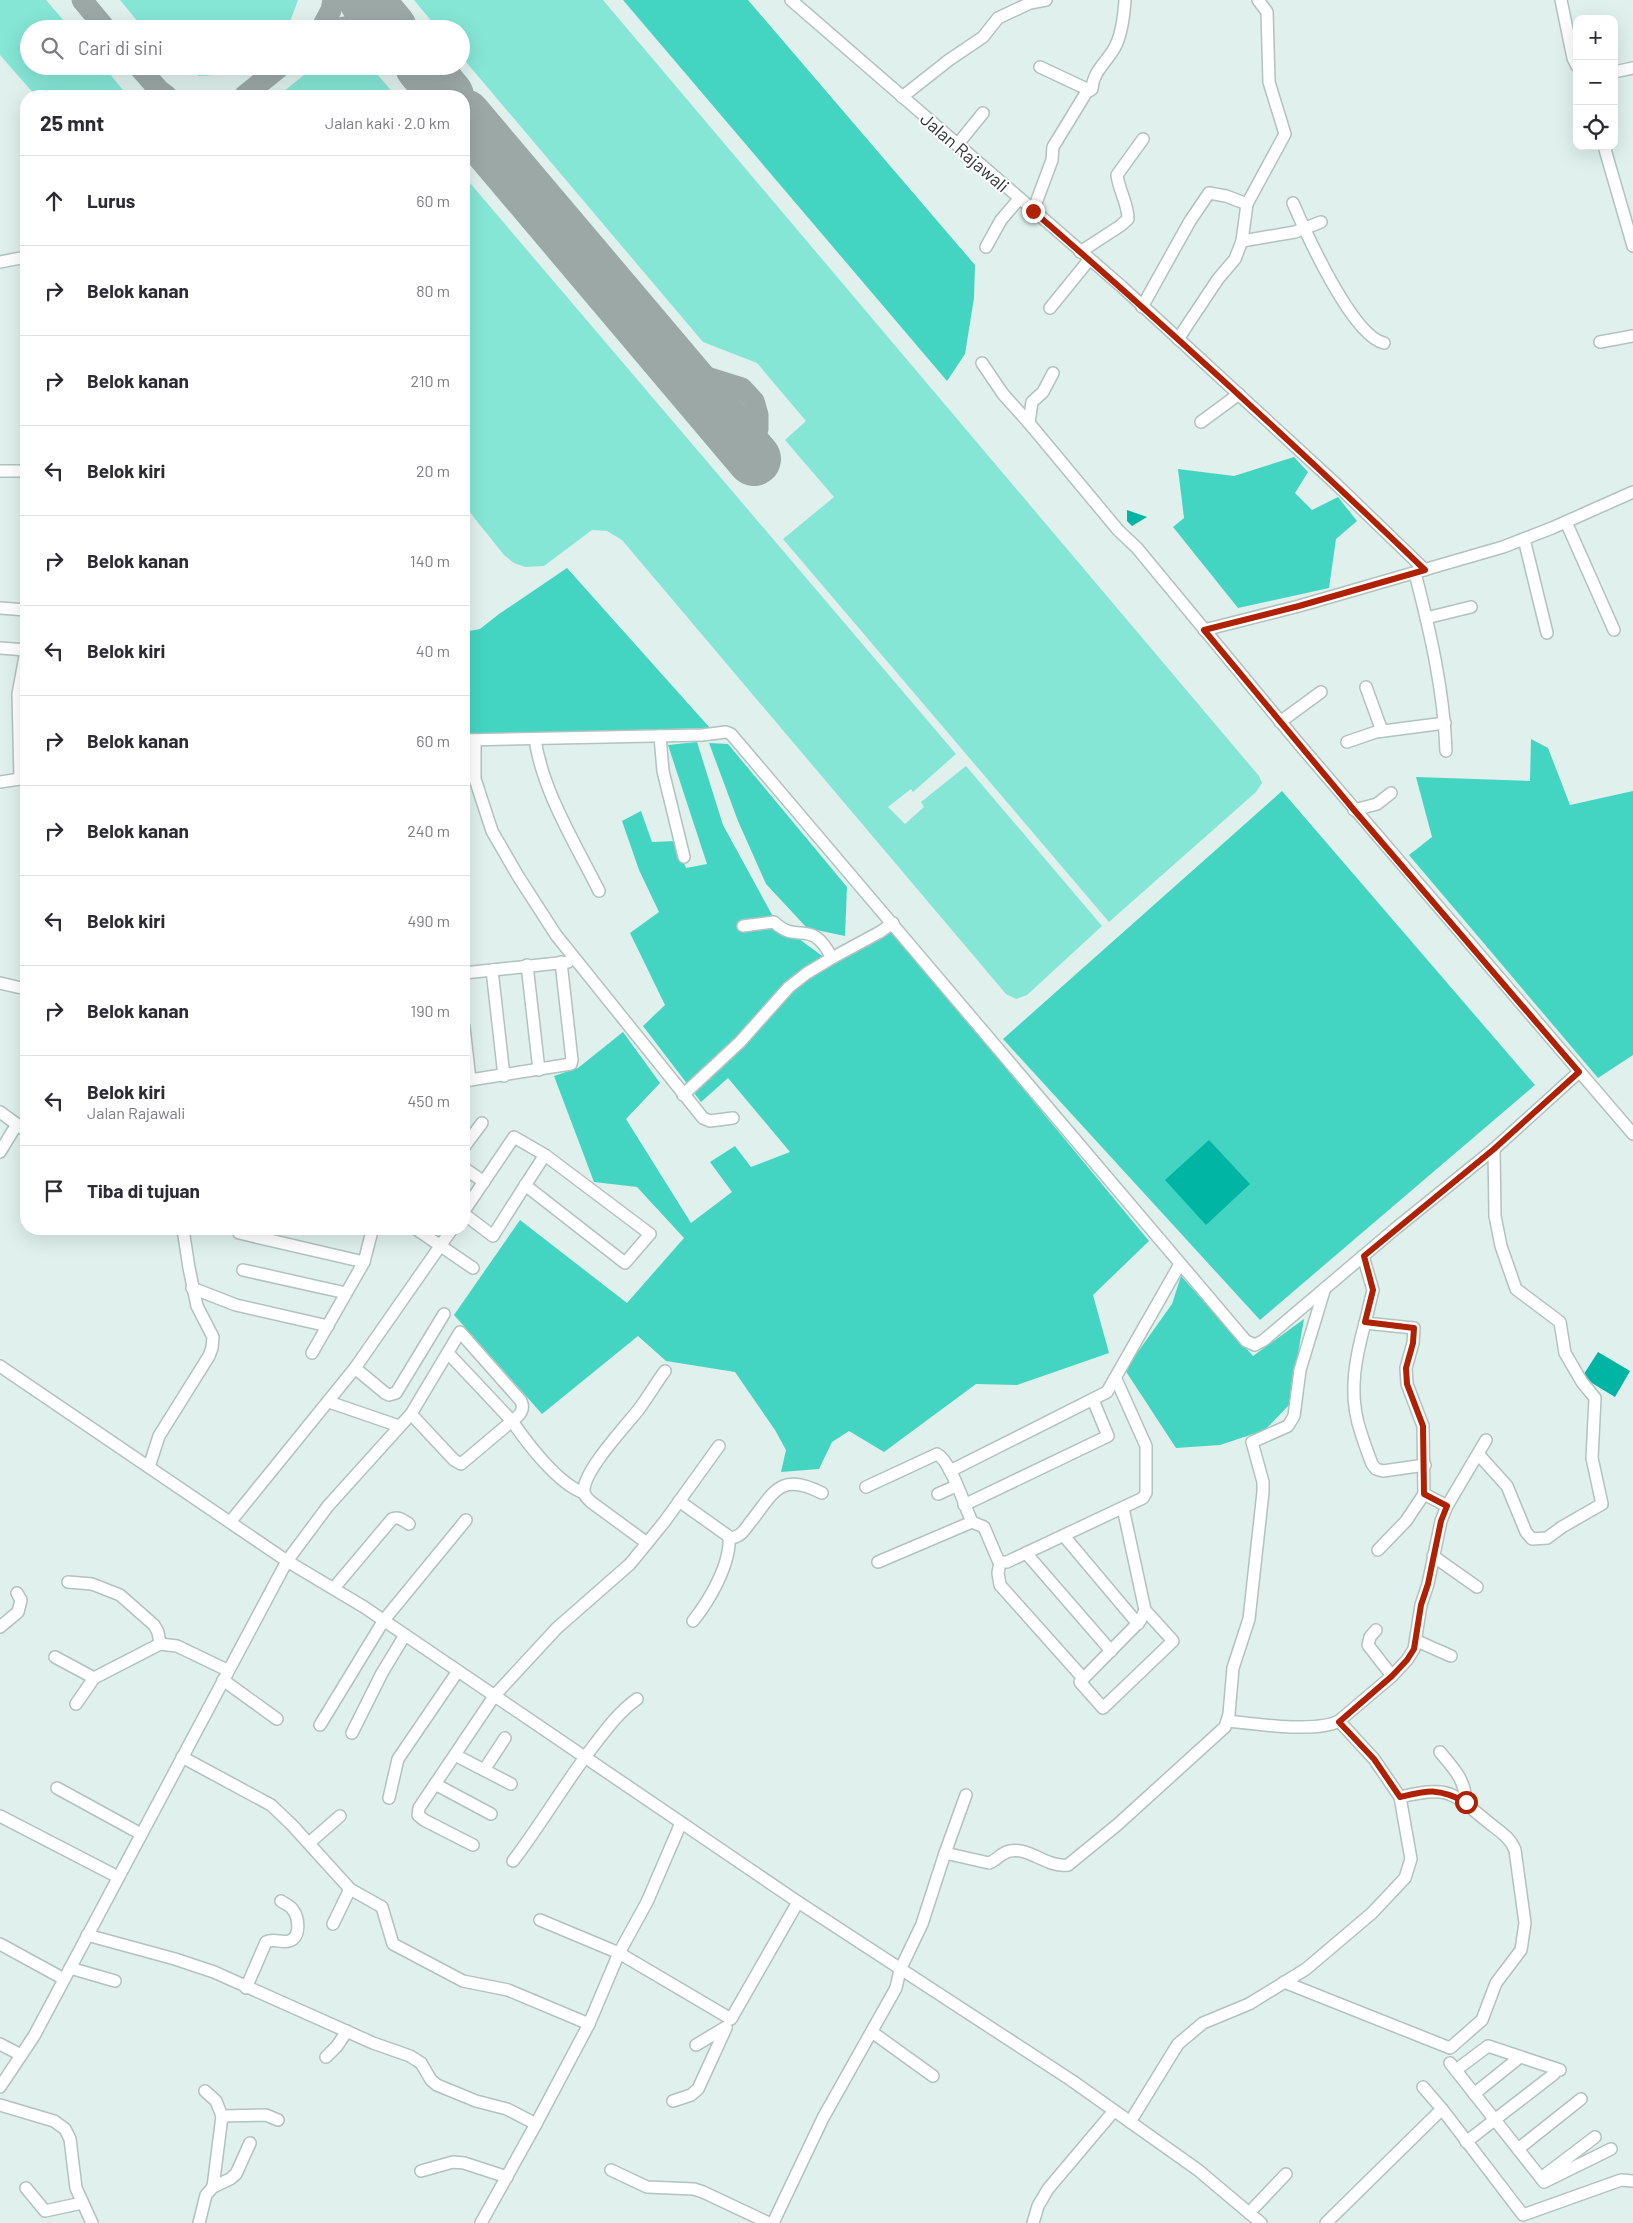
<!DOCTYPE html>
<html lang="id">
<head>
<meta charset="utf-8">
<style>
  :root { --surface:#fff; --page:#f2f2f3; --text:#2b2b33; --muted:#7c7c81; --line:#e1e1e2 }
  body { margin:0; font-family:Barlow,sans-serif; background:var(--page); color:var(--text) }
  .controls { position:absolute; right:15px; top:15px; display:grid; overflow:hidden; border-radius:10px; box-shadow:0 5px 20px #0002 }
  .controls button { width:45px; height:45px; display:grid; place-items:center; padding:0; border:0; border-bottom:1px solid var(--line); background:var(--surface); color:var(--text); font:25px sans-serif }
  .stop { position:absolute; width:15px; height:15px; margin:-11px; border:4px solid #ae2102; border-radius:50%; background:#fff }
  .stop.end { background:#ae2102; border-color:#fff; box-shadow:0 1px 5px #0008 }
  .list { margin:0; padding:0; list-style:none }
  h2 { display:flex; justify-content:space-between; align-items:center; height:65px; margin:0; padding:0 20px; font-size:21px }
  h2 small { font-size:16px; font-weight:400; color:var(--muted) }
  .list li { display:grid; grid-template-columns:32px 1fr auto; gap:15px; align-items:center; box-sizing:border-box; height:90px; padding:0 20px; border-top:1px solid var(--line) }
  .list b { display:block; font-size:19px; white-space:nowrap }
  .list p { margin:0; font-size:16px; white-space:nowrap; color:var(--muted) }
  .list em { font-size:16px; font-style:normal; color:var(--muted) }
  .icon { flex:none; width:28px; height:28px; fill:none; stroke:currentColor; stroke-width:2; stroke-linecap:round; stroke-linejoin:round }
  .map { position:relative; flex:none; width:1633px; height:2223px; overflow:hidden }
  .search { position:absolute; background:var(--surface); box-shadow:0 5px 20px #0002; left:20px; top:20px; width:450px; height:55px; display:flex; align-items:center; gap:12px; box-sizing:border-box; padding:0 18px; border-radius:28px; color:var(--muted); font-size:19px }
  .panel { position:absolute; background:var(--surface); box-shadow:0 5px 20px #0002; left:20px; top:90px; width:450px; height:1145px; border-radius:20px }
  .map>svg:first-child { display:block }
  .green { fill:#85e6d6 }
  .forest { fill:#44d5c2 }
  .water { fill:#00b5a3 }
  .lines { fill:none; stroke-linecap:round; stroke-linejoin:round }
  .taxiway { stroke:#9ba8a6; stroke-width:21 }
  .runway { stroke:#9ba8a6; stroke-width:54 }
  .minor-casing { stroke:#b2c2bf; stroke-width:14 }
  .minor { stroke:#fff; stroke-width:11 }
  .route { stroke:#ae2102; stroke-width:6 }
  .labels { text-anchor:middle; dominant-baseline:central; stroke-width:4; stroke-linejoin:round; paint-order:stroke }
  .street-label { font-size:18px; fill:#2e3433; stroke:#fff }
</style>
</head>
<body>
<div class="map">
<svg width="1633" height="2223" viewBox="0 0 1633 2223">
  <rect width="100%" height="100%" fill="#dff0ed"/>
  <g class="green">
    <path d="M 0,0 L 46,0 L 71,29 L 29,29 L 29,66 L 103,66 L 128,96 L 36,96 L 0,55 Z"/>
    <path d="M 120,0 L 298,0 L 291,19 L 280,29 L 144,29 Z"/>
    <path d="M 414,0 L 603,0 L 1259,776 L 1262,783 L 1256,792 L 1109,922 L 783,539 L 834,497 L 785,440 L 806,421 L 757,363 L 703,342 L 461,56 L 461,29 L 438,29 Z"/>
    <path d="M 181,66 L 237,66 L 229,74 L 199,76 Z"/>
    <path d="M 315,66 L 370,66 L 396,96 L 278,96 Z"/>
    <path d="M 464,176 L 956,754 L 913,792 L 911,789 L 888,807 L 905,824 L 924,807 L 921,802 L 966,766 L 1102,926 L 1027,995 L 1016,999 L 1006,994 L 622,540 L 607,531 L 592,530 L 544,566 L 525,567 L 514,563 L 504,555 L 464,505 Z"/>
  </g>
  <g class="forest">
    <path d="M 623,0 L 748,0 L 975,265 L 974,298 L 965,354 L 947,381 Z"/>
    <path d="M 1294,457 L 1308,472 L 1295,493 L 1312,510 L 1338,497 L 1357,521 L 1336,539 L 1329,588 L 1238,608 L 1173,527 L 1184,518 L 1178,469 L 1234,476 Z"/>
    <path d="M 567,568 L 710,728 L 464,734 L 464,632 L 480,629 L 499,614 Z"/>
    <path d="M 1531,739 L 1548,748 L 1570,805 L 1633,791 L 1633,1055 L 1598,1078 L 1409,855 L 1432,837 L 1416,777 L 1530,781 Z"/>
    <path d="M 697,742 L 723,825 L 776,922 L 825,958 L 890,928 L 1149,1241 L 1093,1295 L 1109,1353 L 1017,1385 L 976,1384 L 884,1452 L 849,1431 L 832,1442 L 819,1469 L 781,1472 L 786,1450 L 775,1430 L 735,1372 L 666,1361 L 638,1336 L 542,1414 L 454,1315 L 520,1220 L 627,1303 L 684,1238 L 637,1187 L 594,1182 L 554,1076 L 578,1068 L 623,1032 L 660,1083 L 626,1119 L 691,1223 L 732,1192 L 710,1162 L 735,1146 L 751,1167 L 790,1152 L 728,1078 L 701,1102 L 643,1026 L 665,1005 L 630,933 L 659,912 L 639,870 L 622,821 L 641,811 L 652,842 L 675,841 L 686,868 L 707,864 L 668,745 Z"/>
    <path d="M 709,743 L 728,744 L 847,887 L 845,936 L 807,928 L 766,884 L 738,821 Z"/>
    <path d="M 1282,791 L 1535,1085 L 1260,1320 L 1003,1039 Z"/>
    <path d="M 1181,1276 L 1253,1356 L 1304,1319 L 1289,1405 L 1265,1430 L 1220,1445 L 1176,1448 L 1125,1370 L 1172,1304 Z"/>
  </g>
  <g class="water">
    <path d="M 1127,510 L 1147,517 L 1132,526 L 1127,521 Z"/>
    <path d="M 1209,1140 L 1250,1184 L 1206,1225 L 1165,1180 Z"/>
    <path d="M 1598,1352 L 1630,1371 L 1615,1397 L 1582,1377 Z"/>
  </g>
  <g class="lines">
    <g class="taxiway">
      <path d="M 82,0 L 106,29"/>
      <path d="M 321,29 L 331,10 L 333,0"/>
      <path d="M 333,29 L 355,25 L 380,29"/>
      <path d="M 138,66 L 159,90 L 167,96"/>
      <path d="M 244,96 L 281,66"/>
      <path d="M 673,363 L 691,372 L 742,388 L 754,401 L 758,415 L 758,429 L 753,440 L 744,447 L 729,445 L 710,422 L 700,395"/>
    </g>
    <g class="runway">
      <path d="M 366,0 L 390,29"/>
      <path d="M 422,66 L 447,96"/>
      <path d="M 464,116 L 754,459"/>
    </g>
    <g class="minor-casing">
      <g id="minor">
        <path d="M 791,0 L 1121,286 L 1336,484 L 1425,570"/>
        <path d="M 1561,0 L 1573,58 L 1577,66"/>
        <path d="M 1040,67 L 1089,90"/>
        <path d="M 1614,72 L 1633,68"/>
        <path d="M 902,97 L 949,60 L 983,37 L 998,18 L 1030,3 L 1046,0"/>
        <path d="M 957,145 L 983,113"/>
        <path d="M 1604,146 L 1633,246"/>
        <path d="M 1293,203 C 1306,233 1352,336 1384,343"/>
        <path d="M 1033,211 L 1052,160 L 1053,147 L 1086,93 L 1092,89 C 1093,71 1107,62 1115,47 C 1122,34 1124,15 1125,0"/>
        <path d="M 1242,241 L 1295,232 L 1321,222"/>
        <path d="M 986,247 L 1001,220 L 1019,199"/>
        <path d="M 1080,252 L 1120,226 L 1128,219 C 1128,203 1119,191 1117,175 L 1143,139"/>
        <path d="M 0,262 L 26,257"/>
        <path d="M 1142,307 L 1190,221 L 1209,193 L 1226,196 L 1247,204"/>
        <path d="M 1050,308 L 1089,260"/>
        <path d="M 1178,339 L 1218,279 L 1235,259 L 1242,241 L 1247,204 L 1285,134 L 1269,82 L 1267,12 L 1258,0"/>
        <path d="M 1600,342 L 1633,336"/>
        <path d="M 982,363 L 1003,394 L 1029,423"/>
        <path d="M 1053,373 L 1043,392 L 1032,402 L 1029,423 L 1118,530 L 1137,548 L 1299,744 L 1633,1134"/>
        <path d="M 1201,422 L 1239,394"/>
        <path d="M 0,471 L 26,471"/>
        <path d="M 1566,522 L 1614,630"/>
        <path d="M 1524,539 L 1547,633"/>
        <path d="M 1415,573 C 1430,631 1444,691 1446,751"/>
        <path d="M 0,608 L 26,610"/>
        <path d="M 1426,618 L 1471,607"/>
        <path d="M 1204,630 L 1299,606 L 1503,547 L 1552,528 L 1633,492"/>
        <path d="M 0,648 L 26,650"/>
        <path d="M 1366,687 L 1382,731"/>
        <path d="M 1280,722 L 1321,692"/>
        <path d="M 660,736 L 663,771 L 684,857"/>
        <path d="M 535,739 C 542,790 576,845 599,891"/>
        <path d="M 464,740 L 702,735 L 726,732 L 731,734 L 1246,1341 L 1255,1345 L 1264,1340 L 1395,1229 L 1494,1149 L 1579,1072"/>
        <path d="M 475,740 L 475,779 L 492,831 L 518,876 L 556,935 L 703,1118 L 710,1121 L 733,1118"/>
        <path d="M 1347,742 L 1376,732 L 1445,723"/>
        <path d="M 20,779 L 18,694 L 26,651"/>
        <path d="M 0,782 L 26,778"/>
        <path d="M 1354,810 L 1377,804 L 1391,793"/>
        <path d="M 743,926 L 774,922 C 799,946 810,916 832,958 L 880,932 L 893,923"/>
        <path d="M 527,965 L 539,1070"/>
        <path d="M 492,970 L 504,1076"/>
        <path d="M 464,973 L 568,962"/>
        <path d="M 0,983 L 26,989"/>
        <path d="M 464,1027 L 470,1080"/>
        <path d="M 464,1081 L 571,1064 L 572,1060 L 561,962"/>
        <path d="M 683,1095 L 740,1042 L 789,987 L 807,973 L 832,958"/>
        <path d="M 0,1112 L 26,1131"/>
        <path d="M 464,1147 L 482,1123"/>
        <path d="M 0,1152 L 17,1124"/>
        <path d="M 464,1168 L 484,1182"/>
        <path d="M 464,1211 L 514,1137 L 545,1155"/>
        <path d="M 464,1214 L 493,1236 C 510,1209 527,1182 545,1155 L 650,1234 L 625,1263 L 525,1185"/>
        <path d="M 416,1229 L 473,1268"/>
        <path d="M 239,1233 L 364,1262"/>
        <path d="M 1363,1256 L 1373,1290 L 1365,1323 L 1414,1328 L 1413,1343 L 1406,1368 L 1407,1384 L 1423,1426 L 1424,1494 L 1447,1506"/>
        <path d="M 243,1270 L 346,1293"/>
        <path d="M 192,1288 L 236,1305 L 328,1326"/>
        <path d="M 1365,1323 C 1356,1356 1349,1389 1358,1423 C 1362,1437 1367,1451 1372,1464 L 1376,1469 L 1383,1471 L 1425,1465"/>
        <path d="M 312,1353 L 364,1262 L 372,1231 L 371,1229"/>
        <path d="M 0,1366 L 287,1561 L 364,1607 L 798,1902 L 1071,2080 L 1198,2170 L 1261,2223"/>
        <path d="M 355,1368 L 385,1393 L 389,1395 L 396,1393 L 444,1314"/>
        <path d="M 329,1402 L 399,1426"/>
        <path d="M 411,1414 L 460,1332 L 521,1401 C 525,1410 520,1415 512,1421 L 448,1353"/>
        <path d="M 1479,1455 L 1507,1486 L 1526,1532 L 1532,1539 L 1547,1538 L 1562,1527 L 1602,1504 L 1592,1458 L 1595,1398 L 1582,1382 L 1565,1353 L 1560,1322 L 1516,1289 L 1501,1246 L 1495,1216 L 1494,1149"/>
        <path d="M 149,1467 L 159,1436 L 209,1356 L 212,1348 L 213,1337 L 197,1306 L 189,1268 L 183,1229"/>
        <path d="M 950,1471 L 1107,1392 L 1180,1264"/>
        <path d="M 866,1487 L 937,1454 C 951,1461 965,1507 972,1522"/>
        <path d="M 938,1494 L 956,1486"/>
        <path d="M 679,1501 L 731,1538 C 740,1537 744,1531 749,1524 C 774,1493 779,1471 822,1493"/>
        <path d="M 964,1505 L 1108,1436 L 1093,1400"/>
        <path d="M 1123,1508 L 1145,1610 L 1140,1621 L 1080,1682 L 1103,1708 L 1173,1641 L 1145,1610"/>
        <path d="M 231,1521 L 355,1368 L 452,1229"/>
        <path d="M 1064,1536 L 1138,1624"/>
        <path d="M 647,1543 L 591,1502 C 587,1498 583,1495 584,1489 C 586,1468 625,1427 639,1409 C 648,1397 656,1383 665,1371"/>
        <path d="M 1378,1550 L 1406,1521 L 1424,1494"/>
        <path d="M 1026,1553 L 1111,1651"/>
        <path d="M 1433,1556 L 1477,1587"/>
        <path d="M 878,1562 L 972,1522 L 984,1527 L 998,1560 L 1000,1562 L 1007,1562 L 1143,1498 L 1146,1493 L 1146,1446 L 1116,1379"/>
        <path d="M 1000,1562 L 998,1573 L 1000,1585 L 1083,1678"/>
        <path d="M 68,1582 L 92,1584 L 120,1595 L 154,1625 L 158,1632 L 160,1644"/>
        <path d="M 334,1588 L 392,1519 C 398,1516 403,1520 409,1524"/>
        <path d="M 693,1621 C 709,1601 731,1564 729,1537"/>
        <path d="M 0,1627 L 18,1612 L 21,1600 L 17,1593"/>
        <path d="M 1376,1630 L 1370,1637 L 1368,1645 L 1392,1676"/>
        <path d="M 1417,1641 L 1451,1656"/>
        <path d="M 55,1657 L 94,1678"/>
        <path d="M 223,1680 L 277,1719"/>
        <path d="M 76,1704 L 94,1678 L 160,1644 L 177,1646 L 227,1670"/>
        <path d="M 1228,1721 C 1255,1724 1316,1733 1339,1721 L 1392,1676 L 1407,1660 L 1414,1649 L 1421,1605 L 1428,1584 L 1441,1521 L 1447,1506 L 1486,1440"/>
        <path d="M 320,1725 L 384,1620 L 466,1520"/>
        <path d="M 352,1733 L 382,1673 L 405,1635"/>
        <path d="M 1440,1752 C 1454,1769 1465,1779 1466,1802"/>
        <path d="M 455,1755 L 511,1784"/>
        <path d="M 182,1757 L 271,1805 L 292,1825 L 350,1889 L 382,1907 L 393,1944 L 463,1981 L 508,1990 L 589,2024"/>
        <path d="M 484,1770 L 505,1738"/>
        <path d="M 435,1784 L 491,1814"/>
        <path d="M 57,1788 L 141,1834"/>
        <path d="M 389,1798 L 398,1759 L 458,1671"/>
        <path d="M 0,1816 L 118,1877"/>
        <path d="M 309,1843 L 340,1816"/>
        <path d="M 473,1845 L 424,1820 L 418,1815 L 419,1808 L 495,1695 L 557,1628 L 630,1564 L 665,1521 L 719,1446"/>
        <path d="M 945,1853 L 966,1795"/>
        <path d="M 513,1861 C 542,1823 566,1781 595,1744 C 608,1727 620,1711 637,1699"/>
        <path d="M 540,1920 L 619,1953 L 731,2019 L 798,1902"/>
        <path d="M 333,1924 L 350,1889"/>
        <path d="M 87,1935 L 175,1959 L 214,1972 L 373,2043 L 410,2056 L 421,2063 L 431,2080 L 437,2085 L 476,2101 L 507,2109 L 536,2124"/>
        <path d="M 0,1944 L 64,1979"/>
        <path d="M 70,1968 L 115,1981"/>
        <path d="M 1284,1982 L 1450,2048 L 1482,2020 L 1496,1983 L 1521,1950 L 1525,1923 L 1515,1850 C 1510,1837 1499,1831 1488,1822 C 1450,1791 1450,1786 1400,1797"/>
        <path d="M 246,1988 L 266,1942 C 274,1938 281,1943 289,1941 C 301,1938 299,1918 293,1910 C 291,1906 285,1904 281,1901"/>
        <path d="M 872,2032 L 933,2076"/>
        <path d="M 0,2044 L 21,2055"/>
        <path d="M 696,2045 L 726,2027"/>
        <path d="M 326,2057 L 337,2046 L 347,2031"/>
        <path d="M 1450,2063 L 1544,2182 L 1611,2149"/>
        <path d="M 1456,2070 L 1488,2046 L 1560,2070"/>
        <path d="M 0,2087 L 34,2036 L 287,1561 L 328,1506 L 411,1414 L 454,1460 L 461,1464 L 512,1421 C 527,1443 558,1484 584,1493"/>
        <path d="M 1423,2087 L 1442,2109"/>
        <path d="M 205,2091 L 216,2101 L 222,2116"/>
        <path d="M 1474,2094 L 1520,2057"/>
        <path d="M 673,2101 L 691,2095 L 698,2089 L 726,2028"/>
        <path d="M 0,2105 L 54,2121 L 65,2129 L 70,2139 L 76,2188 L 92,2223"/>
        <path d="M 1130,2122 L 1178,2044 L 1203,2023 L 1249,2004 L 1306,1969 L 1372,1913 L 1405,1878 L 1411,1859 L 1400,1797 L 1374,1759 L 1339,1721"/>
        <path d="M 1466,2142 L 1554,2074"/>
        <path d="M 1518,2149 L 1581,2099"/>
        <path d="M 611,2170 L 647,2187 L 694,2189 L 703,2192 L 769,2223"/>
        <path d="M 421,2171 L 453,2162 L 464,2163 L 507,2177"/>
        <path d="M 1541,2178 L 1595,2137"/>
        <path d="M 213,2187 L 222,2116 L 266,2115 L 278,2120"/>
        <path d="M 26,2188 L 45,2211 L 82,2203"/>
        <path d="M 1249,2213 L 1286,2174"/>
        <path d="M 199,2223 L 206,2195 L 213,2187 L 230,2179 L 236,2174 L 250,2143"/>
        <path d="M 481,2223 L 536,2124 L 589,2024 L 619,1953 L 647,1902 L 681,1823"/>
        <path d="M 773,2223 L 823,2118 L 896,1988 L 900,1970 L 922,1924 L 945,1853 L 989,1863 C 997,1860 1002,1852 1010,1851 C 1030,1847 1047,1868 1068,1865 L 1117,1825 L 1225,1727 L 1229,1714 L 1233,1668 L 1249,1619 L 1263,1492 L 1263,1482 L 1252,1442 L 1288,1426 L 1294,1416 L 1300,1370 L 1324,1291"/>
        <path d="M 1033,2223 L 1038,2206 L 1048,2189 L 1113,2112"/>
        <path d="M 1326,2223 L 1442,2109 L 1523,2215 L 1621,2180 L 1633,2181"/>
      </g>
    </g>
    <use href="#minor" class="minor"/>
  </g>
  <g class="lines">
    <path class="route" d="M 1033,211 C 1167,327 1297,447 1425,570 L 1299,606 L 1204,630 L 1354,810 L 1579,1072 L 1494,1149 L 1364,1256 L 1373,1290 L 1365,1322 L 1414,1328 L 1413,1343 L 1406,1368 L 1407,1384 L 1423,1426 L 1424,1494 L 1447,1506 L 1441,1521 L 1428,1584 L 1421,1605 L 1414,1649 L 1407,1660 L 1392,1676 L 1339,1722 L 1374,1759 L 1400,1797 C 1430,1790 1438,1788 1466,1802"/>
  </g>
  <g class="labels">
    <g class="street-label">
      <text transform="translate(965 152) rotate(41)">Jalan Rajawali</text>
    </g>
  </g>
</svg>
<div class="controls">
<button>+</button>
<button>−</button>
<button><svg class="icon" aria-label="locate" viewBox="0 0 24 24"><circle cx="12" cy="12" r="6"/><path d="M12 2v4M12 18v4M2 12h4M18 12h4"/></svg></button>
</div>
<div class="stop" style="left:1466px;top:1802px"></div>
<div class="stop end" style="left:1033px;top:211px"></div>
<div class="search"><svg class="icon" aria-label="search" viewBox="0 0 24 24"><circle cx="10" cy="10" r="6"/><path d="M15 15l6 6"/></svg>Cari di sini</div>
<section class="panel">
<h2>25 mnt<small>Jalan kaki · 2.0 km</small></h2>
<ul class="list">
<li><svg class="icon" aria-label="ahead" viewBox="0 0 24 24"><path d="M12 20V5M6 11l6-6 6 6"/></svg><div><b>Lurus</b></div><em>60 m</em></li>
<li><svg class="icon" aria-label="right" viewBox="0 0 24 24"><path d="M7 20v-9h11M14 6l5 5-5 5"/></svg><div><b>Belok kanan</b></div><em>80 m</em></li>
<li><svg class="icon" aria-label="right" viewBox="0 0 24 24"><path d="M7 20v-9h11M14 6l5 5-5 5"/></svg><div><b>Belok kanan</b></div><em>210 m</em></li>
<li><svg class="icon" aria-label="left" viewBox="0 0 24 24"><path d="M17 20v-9H6M10 6l-5 5 5 5"/></svg><div><b>Belok kiri</b></div><em>20 m</em></li>
<li><svg class="icon" aria-label="right" viewBox="0 0 24 24"><path d="M7 20v-9h11M14 6l5 5-5 5"/></svg><div><b>Belok kanan</b></div><em>140 m</em></li>
<li><svg class="icon" aria-label="left" viewBox="0 0 24 24"><path d="M17 20v-9H6M10 6l-5 5 5 5"/></svg><div><b>Belok kiri</b></div><em>40 m</em></li>
<li><svg class="icon" aria-label="right" viewBox="0 0 24 24"><path d="M7 20v-9h11M14 6l5 5-5 5"/></svg><div><b>Belok kanan</b></div><em>60 m</em></li>
<li><svg class="icon" aria-label="right" viewBox="0 0 24 24"><path d="M7 20v-9h11M14 6l5 5-5 5"/></svg><div><b>Belok kanan</b></div><em>240 m</em></li>
<li><svg class="icon" aria-label="left" viewBox="0 0 24 24"><path d="M17 20v-9H6M10 6l-5 5 5 5"/></svg><div><b>Belok kiri</b></div><em>490 m</em></li>
<li><svg class="icon" aria-label="right" viewBox="0 0 24 24"><path d="M7 20v-9h11M14 6l5 5-5 5"/></svg><div><b>Belok kanan</b></div><em>190 m</em></li>
<li><svg class="icon" aria-label="left" viewBox="0 0 24 24"><path d="M17 20v-9H6M10 6l-5 5 5 5"/></svg><div><b>Belok kiri</b><p>Jalan Rajawali</p></div><em>450 m</em></li>
<li><svg class="icon" aria-label="arrive" viewBox="0 0 24 24"><path d="M6 21V4h12l-3 4 3 4H6"/></svg><div><b>Tiba di tujuan</b></div></li>
</ul>
</section>
</div>
</body>
</html>
